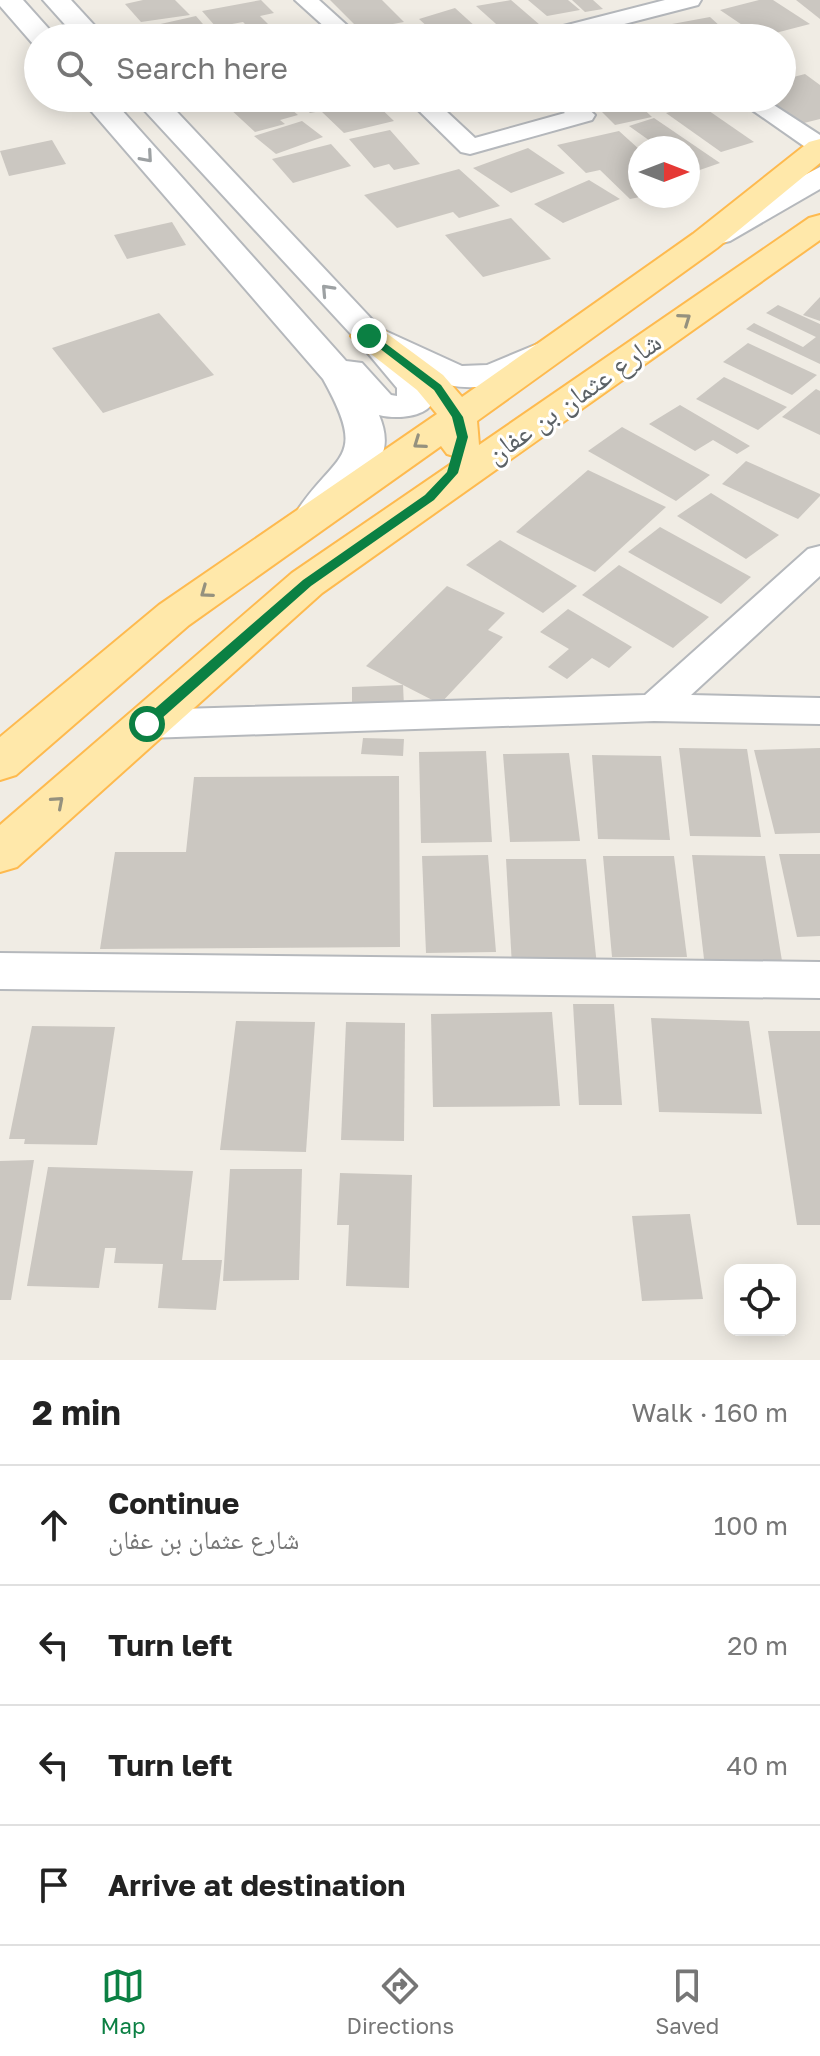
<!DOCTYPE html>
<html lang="en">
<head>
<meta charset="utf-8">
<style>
  :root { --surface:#fff; --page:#f2f2f2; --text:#222; --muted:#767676; --line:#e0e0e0; --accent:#0b8043 }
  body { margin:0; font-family:"Golos Text","Noto Naskh Arabic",sans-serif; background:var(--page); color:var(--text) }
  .controls { position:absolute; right:24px; bottom:24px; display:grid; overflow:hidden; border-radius:16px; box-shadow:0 4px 20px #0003 }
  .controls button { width:72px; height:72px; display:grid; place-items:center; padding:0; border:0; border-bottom:2px solid var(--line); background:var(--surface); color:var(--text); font:40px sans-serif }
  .compass { position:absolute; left:628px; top:136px; width:72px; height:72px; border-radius:50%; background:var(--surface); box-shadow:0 4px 20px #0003; rotate:90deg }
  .stop { position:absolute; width:24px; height:24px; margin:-18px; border:6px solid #0b8043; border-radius:50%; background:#fff }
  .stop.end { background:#0b8043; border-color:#fff; box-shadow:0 2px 8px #0008 }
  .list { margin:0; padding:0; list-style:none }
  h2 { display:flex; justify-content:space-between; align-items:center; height:104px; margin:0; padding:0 32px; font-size:34px }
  h2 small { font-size:26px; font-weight:400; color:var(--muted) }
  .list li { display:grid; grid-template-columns:52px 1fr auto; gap:24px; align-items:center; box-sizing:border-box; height:120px; padding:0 32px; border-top:2px solid var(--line) }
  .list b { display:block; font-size:30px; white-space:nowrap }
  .list p { margin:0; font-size:26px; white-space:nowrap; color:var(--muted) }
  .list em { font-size:26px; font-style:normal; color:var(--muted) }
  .icon { flex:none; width:44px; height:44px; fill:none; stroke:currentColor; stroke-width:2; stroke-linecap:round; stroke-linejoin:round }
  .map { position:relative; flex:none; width:820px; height:1360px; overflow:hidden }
  .search { position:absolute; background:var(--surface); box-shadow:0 4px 20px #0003; left:24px; right:24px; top:24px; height:88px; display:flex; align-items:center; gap:20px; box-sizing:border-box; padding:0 28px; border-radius:44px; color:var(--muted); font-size:30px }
  .sheet { height:584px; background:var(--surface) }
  nav { display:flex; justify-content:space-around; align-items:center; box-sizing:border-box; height:112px; border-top:2px solid var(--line); background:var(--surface); font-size:22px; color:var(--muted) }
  nav a { display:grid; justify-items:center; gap:4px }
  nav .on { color:var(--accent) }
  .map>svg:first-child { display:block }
  .building { fill:#cbc7c1 }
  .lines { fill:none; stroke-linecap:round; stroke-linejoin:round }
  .minor-casing { stroke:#b5b8bc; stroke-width:4 }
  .tertiary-casing { stroke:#b5b8bc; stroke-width:4 }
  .primary-casing { stroke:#feba4f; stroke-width:4 }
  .minor { fill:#fff; fill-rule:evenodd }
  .tertiary { fill:#fff; fill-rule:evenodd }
  .primary { fill:#ffe8aa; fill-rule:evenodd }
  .oneway { stroke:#9da1a3 }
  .oneway2 { stroke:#95917e }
  .route { fill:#0b8043 }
  .labels { text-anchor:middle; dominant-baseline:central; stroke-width:6; stroke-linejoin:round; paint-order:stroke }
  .street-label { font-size:28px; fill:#5c6266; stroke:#fff }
</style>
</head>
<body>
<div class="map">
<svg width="820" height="1360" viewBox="0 0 820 1360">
  <rect width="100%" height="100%" fill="#f0ece4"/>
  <g class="building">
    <path d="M 143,0 L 175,0 L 190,15 L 141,22 L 125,4 Z"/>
    <path d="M 261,0 L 274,13 L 260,16 L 268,24 L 249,28 L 243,22 L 216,27 L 202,11 Z"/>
    <path d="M 330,0 L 382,0 L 404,22 L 360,30 Z"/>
    <path d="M 511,0 L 540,25 L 505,32 L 476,6 Z"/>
    <path d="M 528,0 L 568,0 L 580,10 L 547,16 Z"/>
    <path d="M 572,0 L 593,0 L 603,9 L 585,12 Z"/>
    <path d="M 759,0 L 773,0 L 810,24 L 760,37 L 720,10 Z"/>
    <path d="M 796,0 L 820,0 L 820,19 Z"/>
    <path d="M 455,8 L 488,38 L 440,38 L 419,19 Z"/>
    <path d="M 196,16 L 215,38 L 152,38 L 150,35 L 130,38 L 125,32 Z"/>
    <path d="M 710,17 L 733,38 L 687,38 L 672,24 Z"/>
    <path d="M 805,74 L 820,85 L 820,119 L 792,126 L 755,98 L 782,98 L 782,80 Z"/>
    <path d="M 211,98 L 278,98 L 298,115 L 280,120 L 285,124 L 255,132 L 229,108 L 223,110 Z"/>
    <path d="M 295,98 L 377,98 L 372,100 L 394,121 L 344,133 L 321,111 L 310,113 Z"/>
    <path d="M 588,98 L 632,98 L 652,117 L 615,125 Z"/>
    <path d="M 649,98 L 684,98 L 690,104 L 659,109 Z"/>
    <path d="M 699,104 L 754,142 L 721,152 L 666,113 Z"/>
    <path d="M 654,118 L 720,163 L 694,172 L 688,167 L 688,148 L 660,148 L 629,126 Z"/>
    <path d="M 302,121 L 323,137 L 276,154 L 254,136 Z"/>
    <path d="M 390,130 L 420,164 L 394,170 L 389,164 L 374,168 L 349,139 Z"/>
    <path d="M 619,131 L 640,150 L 640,197 L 630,199 L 600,170 L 586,173 L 557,145 Z"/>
    <path d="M 52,140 L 66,164 L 9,176 L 0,151 Z"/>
    <path d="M 331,144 L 351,166 L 293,183 L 272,159 Z"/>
    <path d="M 528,148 L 565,173 L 511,193 L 473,168 Z"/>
    <path d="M 459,169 L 500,206 L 459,218 L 453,212 L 397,228 L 364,195 Z"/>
    <path d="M 589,180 L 620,199 L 563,223 L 534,204 Z"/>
    <path d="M 511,218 L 551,259 L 483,277 L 445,235 Z"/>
    <path d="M 172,222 L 186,245 L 127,259 L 114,235 Z"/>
    <path d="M 820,297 L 820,321 L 803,315 Z"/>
    <path d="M 778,305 L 820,324 L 820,364 L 746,329 L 754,323 L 803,347 L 816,337 L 766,313 Z"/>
    <path d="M 159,313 L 214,375 L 103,413 L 52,348 Z"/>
    <path d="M 748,343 L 817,375 L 792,395 L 723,362 Z"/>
    <path d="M 724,377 L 787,407 L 758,430 L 696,399 Z"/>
    <path d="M 816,389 L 820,391 L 820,435 L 782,417 Z"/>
    <path d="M 680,405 L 750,446 L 737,454 L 713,440 L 695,451 L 649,424 Z"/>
    <path d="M 622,427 L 710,475 L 676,501 L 588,451 Z"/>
    <path d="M 746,461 L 820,494 L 820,496 L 798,519 L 722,484 Z"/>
    <path d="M 588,470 L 666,507 L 595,572 L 516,532 Z"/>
    <path d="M 711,493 L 779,535 L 746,559 L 677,516 Z"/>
    <path d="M 660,527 L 751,577 L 721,604 L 628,552 Z"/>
    <path d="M 500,540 L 577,586 L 543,613 L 466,565 Z"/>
    <path d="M 619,565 L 709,617 L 673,648 L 582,595 Z"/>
    <path d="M 447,586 L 505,613 L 488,630 L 503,637 L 440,704 L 366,666 Z"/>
    <path d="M 568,609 L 632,647 L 609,668 L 592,658 L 567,679 L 548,667 L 569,649 L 540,632 Z"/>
    <path d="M 403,685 L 404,706 L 352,707 L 352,687 Z"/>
    <path d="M 363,738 L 404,739 L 403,756 L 361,754 Z"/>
    <path d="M 679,748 L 747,749 L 761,837 L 690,836 Z"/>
    <path d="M 820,748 L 820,833 L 775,834 L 754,750 Z"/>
    <path d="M 486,751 L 492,842 L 421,843 L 419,752 Z"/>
    <path d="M 569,753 L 580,841 L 510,842 L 503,754 Z"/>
    <path d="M 592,755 L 661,756 L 670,840 L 598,839 Z"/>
    <path d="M 399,776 L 400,947 L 100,949 L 115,852 L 186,852 L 194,777 Z"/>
    <path d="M 779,854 L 820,854 L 820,936 L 797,937 Z"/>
    <path d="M 488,855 L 496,952 L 426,953 L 422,856 Z"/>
    <path d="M 692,855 L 765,856 L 782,961 L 704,959 Z"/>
    <path d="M 603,856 L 674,856 L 687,957 L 612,957 Z"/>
    <path d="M 506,859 L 586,859 L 597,966 L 512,966 Z"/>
    <path d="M 573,1004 L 614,1004 L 622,1105 L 579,1105 Z"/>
    <path d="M 552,1012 L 560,1106 L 433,1107 L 431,1014 Z"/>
    <path d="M 651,1018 L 749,1021 L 762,1114 L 659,1112 Z"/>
    <path d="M 236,1021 L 315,1022 L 306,1152 L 220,1150 Z"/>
    <path d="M 346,1022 L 405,1023 L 404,1141 L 341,1140 Z"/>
    <path d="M 32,1026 L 115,1027 L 97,1145 L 24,1144 L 25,1139 L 9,1139 Z"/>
    <path d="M 768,1031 L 820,1031 L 820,1225 L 797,1225 Z"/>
    <path d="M 34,1160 L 11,1300 L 0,1300 L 0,1161 Z"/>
    <path d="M 48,1167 L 193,1171 L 182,1260 L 222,1260 L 216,1310 L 158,1308 L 163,1264 L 114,1263 L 116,1248 L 105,1248 L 99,1288 L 27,1286 Z"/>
    <path d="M 230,1169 L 302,1169 L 299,1280 L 223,1281 Z"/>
    <path d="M 340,1173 L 412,1175 L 409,1288 L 346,1286 L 349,1225 L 337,1225 Z"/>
    <path d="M 690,1214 L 703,1299 L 642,1301 L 632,1216 Z"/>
  </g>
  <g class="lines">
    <g class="minor-casing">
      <g id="minor">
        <path d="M 295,0 L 319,0 L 361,38 L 337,38 Z"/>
        <path d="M 665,0 L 701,0 L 698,5 L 570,38 L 533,38 L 536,33 Z"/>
        <path d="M 406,98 L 432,98 L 475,138 L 565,113 L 549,98 L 576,98 L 595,115 L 592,120 L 470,154 L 461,152 Z"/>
        <path d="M 735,98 L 763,98 L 820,135 L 820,153 L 811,151 Z"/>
        <path d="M 820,546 L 820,576 L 691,695 L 820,698 L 820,724 L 654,721 L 147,738 L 134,734 L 129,724 L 134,714 L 147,710 L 645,695 L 808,549 Z"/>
        <path d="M 0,953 L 820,962 L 820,998 L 0,989 Z"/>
      </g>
    </g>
    <g class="tertiary-casing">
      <g id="tertiary">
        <path d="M 0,0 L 23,0 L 57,38 L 38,38 L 38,45 L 33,44 L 0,6 Z"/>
        <path d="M 43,0 L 71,0 L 106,38 L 77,38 Z"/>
        <path d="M 80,98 L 111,98 L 346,361 L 362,363 L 391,395 L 397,396 L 397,388 L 361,345 L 133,98 L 164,98 L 381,329 L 462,366 L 487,365 L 547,340 L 560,343 L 565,351 L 560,359 C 514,380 475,400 426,377 C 453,412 406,422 379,415 C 384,427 387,440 383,452 C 378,469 341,518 325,524 C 316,528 310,526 301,523 L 295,514 C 335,451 370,463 323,379 Z"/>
        <path d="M 820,167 L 820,189 L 730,241 L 718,244 L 706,241 L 702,234 L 706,227 Z"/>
      </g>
    </g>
    <g class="primary-casing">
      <path id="primary" d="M 820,139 L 820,163 L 717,248 L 477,421 L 479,445 L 809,218 L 820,215 L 820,240 L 322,593 L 17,867 L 0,872 L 0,825 L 292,573 L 460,458 L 447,454 L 441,446 L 189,625 L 16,775 L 0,780 L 0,737 L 159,605 L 437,414 L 417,390 L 357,343 L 351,336 L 357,329 L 369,325 L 381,329 L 443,375 L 462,397 L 693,234 L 809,142 Z"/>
    </g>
    <use href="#minor" class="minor"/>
    <use href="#tertiary" class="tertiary"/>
    <use href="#primary" class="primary"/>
  </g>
  <defs><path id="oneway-chevron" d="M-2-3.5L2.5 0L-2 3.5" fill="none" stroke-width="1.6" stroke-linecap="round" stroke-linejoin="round" transform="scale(2)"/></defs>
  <g class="oneway">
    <use href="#oneway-chevron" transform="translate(147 157) rotate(49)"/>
    <use href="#oneway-chevron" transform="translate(327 290) rotate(-133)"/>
  </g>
  <g class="oneway2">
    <use href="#oneway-chevron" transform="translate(685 319) rotate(-35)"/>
    <use href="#oneway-chevron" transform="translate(419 443) rotate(145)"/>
    <use href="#oneway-chevron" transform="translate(206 592) rotate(144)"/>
    <use href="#oneway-chevron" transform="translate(58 802) rotate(-41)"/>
  </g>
  <path class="route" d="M 366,334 L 373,334 L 441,385 L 463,417 L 468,437 L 458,473 L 434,500 L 311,586 L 152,727 L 142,727 L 142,720 L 303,580 L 425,495 L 447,472 L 457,437 L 452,417 L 434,390 L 366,338 Z"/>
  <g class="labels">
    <g class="street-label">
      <text transform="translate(573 397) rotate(-35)">شارع عثمان بن عفان</text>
    </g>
  </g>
</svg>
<div class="controls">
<button><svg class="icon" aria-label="locate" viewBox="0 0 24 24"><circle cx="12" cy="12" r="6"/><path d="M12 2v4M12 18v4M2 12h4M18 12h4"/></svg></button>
</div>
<svg class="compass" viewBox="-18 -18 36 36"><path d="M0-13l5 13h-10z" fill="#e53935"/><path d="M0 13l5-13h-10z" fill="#767676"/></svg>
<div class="stop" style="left:147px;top:724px"></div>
<div class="stop end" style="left:369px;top:336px"></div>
<div class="search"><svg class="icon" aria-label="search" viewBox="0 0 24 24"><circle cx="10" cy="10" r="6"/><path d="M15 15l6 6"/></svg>Search here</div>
</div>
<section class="sheet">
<h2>2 min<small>Walk · 160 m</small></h2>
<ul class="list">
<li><svg class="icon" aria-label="ahead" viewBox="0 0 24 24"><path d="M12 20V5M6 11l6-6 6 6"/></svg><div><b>Continue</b><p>شارع عثمان بن عفان</p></div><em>100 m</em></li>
<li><svg class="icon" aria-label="left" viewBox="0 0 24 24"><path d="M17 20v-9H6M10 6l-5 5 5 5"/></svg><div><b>Turn left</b></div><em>20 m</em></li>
<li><svg class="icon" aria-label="left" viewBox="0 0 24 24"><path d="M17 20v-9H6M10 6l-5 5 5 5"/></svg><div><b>Turn left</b></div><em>40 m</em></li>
<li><svg class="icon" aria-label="arrive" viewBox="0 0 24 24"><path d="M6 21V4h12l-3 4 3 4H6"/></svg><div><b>Arrive at destination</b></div></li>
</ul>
</section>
<nav>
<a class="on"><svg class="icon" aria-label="map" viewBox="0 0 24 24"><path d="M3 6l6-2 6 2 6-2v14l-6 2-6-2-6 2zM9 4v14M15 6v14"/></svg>Map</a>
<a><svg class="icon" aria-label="directions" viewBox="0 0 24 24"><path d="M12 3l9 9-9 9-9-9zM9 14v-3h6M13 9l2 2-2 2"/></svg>Directions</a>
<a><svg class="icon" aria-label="saved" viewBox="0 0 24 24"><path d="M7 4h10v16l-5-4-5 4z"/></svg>Saved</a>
</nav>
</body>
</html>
